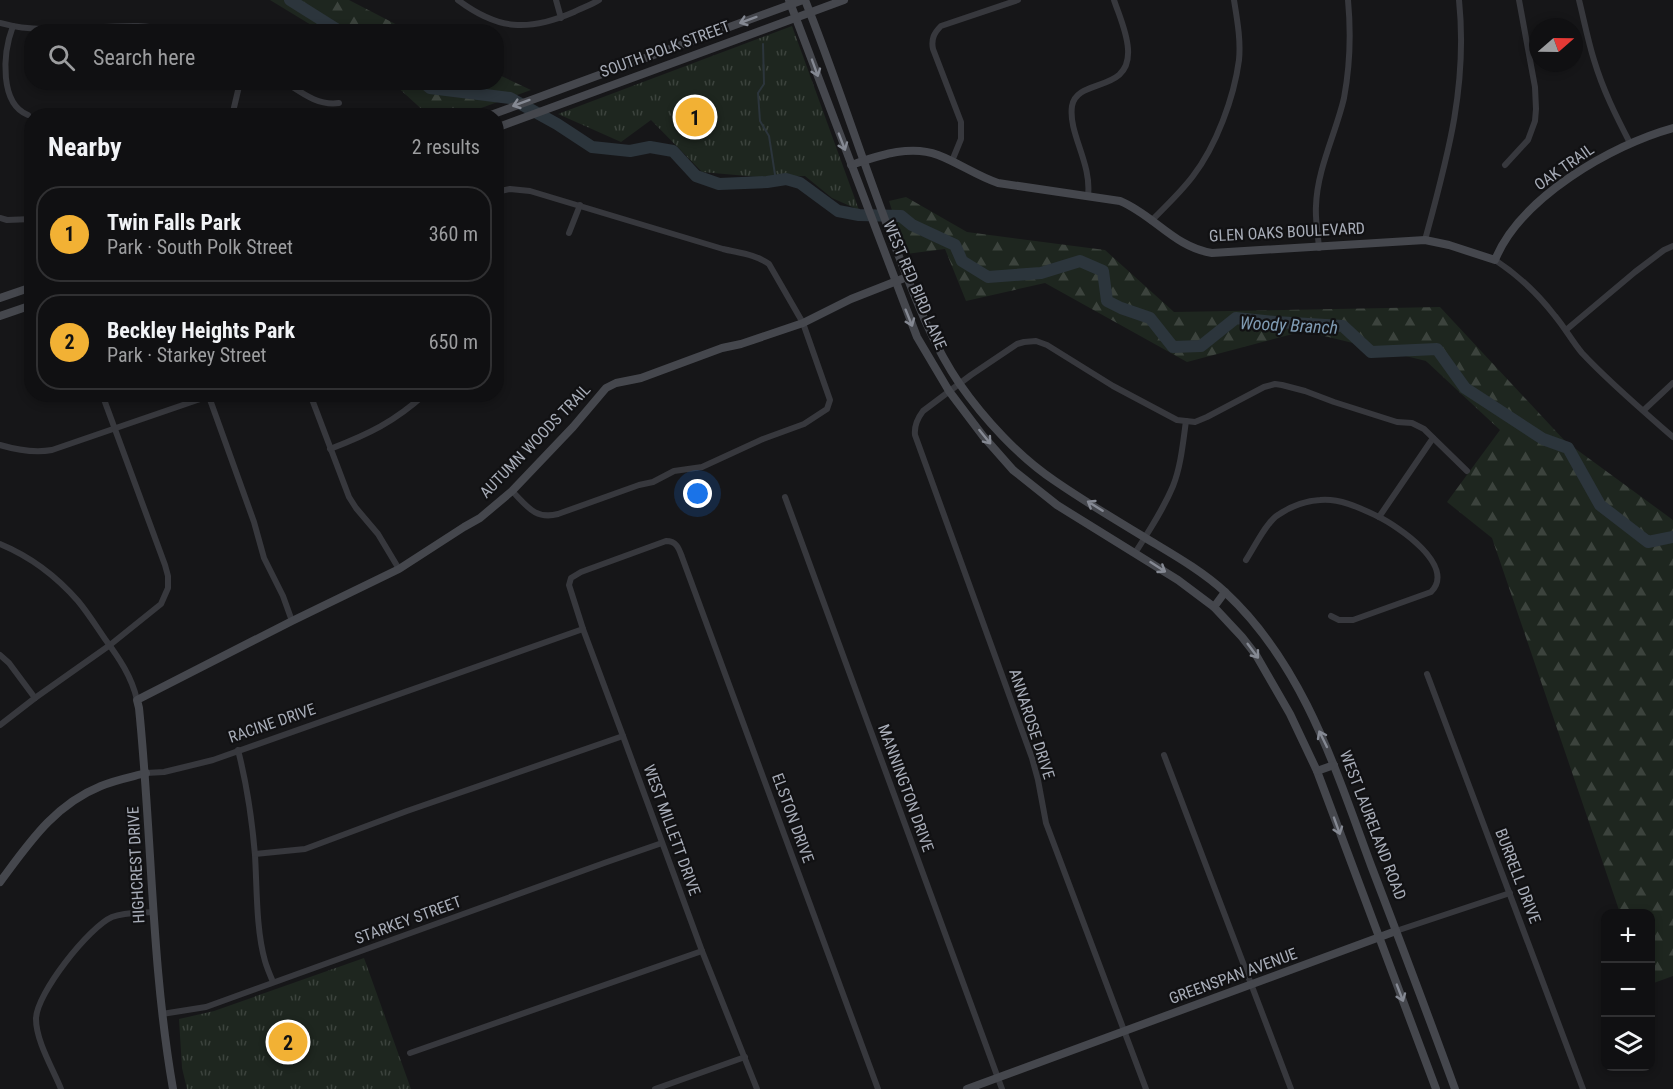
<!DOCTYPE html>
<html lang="en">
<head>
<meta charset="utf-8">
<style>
  :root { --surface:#101012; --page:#19191b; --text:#f1f3f6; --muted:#9c9d9f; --line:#303032; --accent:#f2b134 }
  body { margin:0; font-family:"Roboto Condensed",sans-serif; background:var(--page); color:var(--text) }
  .controls { position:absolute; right:18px; bottom:18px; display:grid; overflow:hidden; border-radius:12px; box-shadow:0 3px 9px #0003 }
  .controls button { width:54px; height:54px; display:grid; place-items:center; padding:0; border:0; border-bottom:2px solid var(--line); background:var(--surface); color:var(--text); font:30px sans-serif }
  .compass { position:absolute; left:1529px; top:18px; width:54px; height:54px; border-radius:50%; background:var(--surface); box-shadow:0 3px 9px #0003; rotate:70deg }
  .you { position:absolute; left:698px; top:494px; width:21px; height:21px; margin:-15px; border:4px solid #fff; border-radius:50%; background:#1a73e8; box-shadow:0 0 0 9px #1a73e833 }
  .badge { display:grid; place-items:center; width:39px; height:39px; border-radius:50%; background:var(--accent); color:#111; font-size:20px; font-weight:700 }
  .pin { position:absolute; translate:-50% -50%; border:3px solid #fff; box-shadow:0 2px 6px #0006 }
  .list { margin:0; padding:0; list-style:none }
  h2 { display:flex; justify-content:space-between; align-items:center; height:78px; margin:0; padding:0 24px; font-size:26px }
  h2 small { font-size:20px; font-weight:400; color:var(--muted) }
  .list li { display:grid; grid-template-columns:39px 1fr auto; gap:18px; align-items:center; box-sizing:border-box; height:96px; margin:0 12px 12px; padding:0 12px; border:2px solid var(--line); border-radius:24px }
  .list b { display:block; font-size:22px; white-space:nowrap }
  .list p { margin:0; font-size:20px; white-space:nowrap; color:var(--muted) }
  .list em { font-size:20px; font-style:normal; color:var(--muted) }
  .icon { flex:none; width:33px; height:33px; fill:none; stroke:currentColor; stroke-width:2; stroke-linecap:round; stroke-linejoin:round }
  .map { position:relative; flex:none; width:1673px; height:1089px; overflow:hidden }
  .search { position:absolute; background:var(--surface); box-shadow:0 3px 9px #0003; left:24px; top:24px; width:480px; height:66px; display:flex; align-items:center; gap:15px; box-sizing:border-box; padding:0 21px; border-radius:24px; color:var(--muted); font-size:22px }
  .panel { position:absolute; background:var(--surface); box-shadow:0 3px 9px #0003; left:24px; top:108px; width:480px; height:294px; border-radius:24px }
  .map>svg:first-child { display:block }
  .grass { fill:url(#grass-tufts) }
  .forest { fill:url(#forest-firs) }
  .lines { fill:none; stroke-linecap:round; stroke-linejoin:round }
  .stream { stroke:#2c353c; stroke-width:2 }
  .river { stroke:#2c353c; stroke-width:12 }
  .street { stroke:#37383d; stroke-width:6 }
  .secondary { stroke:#45474d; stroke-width:8 }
  .oneway { stroke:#858993 }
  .labels { text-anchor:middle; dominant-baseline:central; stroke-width:4.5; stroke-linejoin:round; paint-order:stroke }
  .street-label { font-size:16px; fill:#a8adb8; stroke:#111113 }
  .water-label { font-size:18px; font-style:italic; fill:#7f9bb3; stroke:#111113 }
</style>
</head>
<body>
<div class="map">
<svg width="1673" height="1089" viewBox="0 0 1673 1089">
  <defs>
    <pattern id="grass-tufts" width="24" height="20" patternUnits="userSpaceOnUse" patternTransform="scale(1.5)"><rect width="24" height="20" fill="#1e261f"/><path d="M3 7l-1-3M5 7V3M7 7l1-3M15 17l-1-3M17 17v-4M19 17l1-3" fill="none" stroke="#3c433d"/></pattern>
    <pattern id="forest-firs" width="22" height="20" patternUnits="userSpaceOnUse" patternTransform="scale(1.5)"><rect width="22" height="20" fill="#1e261f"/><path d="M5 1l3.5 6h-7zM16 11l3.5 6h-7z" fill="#3c433d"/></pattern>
  </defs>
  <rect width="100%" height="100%" fill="#161618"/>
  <g class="grass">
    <path d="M 792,26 L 859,210 L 832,198 L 805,176 L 758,177 L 702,172 L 651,120 L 621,142 L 558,114 Z"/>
    <path d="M 364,958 L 411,1089 L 187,1089 L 182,1068 L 179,1019 L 214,1011 Z"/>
  </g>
  <g class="forest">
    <path d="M 270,0 L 349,0 L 409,31 L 321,31 Z"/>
    <path d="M 497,74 L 531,90 L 462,115 L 428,115 L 393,83 L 496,82 Z"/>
    <path d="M 906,197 L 967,232 L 1105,250 L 1174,312 L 1440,307 L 1565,441 L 1673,520 L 1673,976 L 1651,984 L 1650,914 L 1620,913 L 1492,538 L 1447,502 L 1500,430 L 1426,361 L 1304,331 L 1187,362 L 1045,283 L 966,301 L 945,249 L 906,254 L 889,201 Z"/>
  </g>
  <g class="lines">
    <path class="stream" d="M 763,44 L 764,84 L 758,93 L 760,121 L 769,136 L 776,181"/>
    <g class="river">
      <path d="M 290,0 L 341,32"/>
      <path d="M 423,82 L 430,88 L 510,98 L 557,124 L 592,147 L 630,151 L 650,147 L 673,151 L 696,176 L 719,184 L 767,182 L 786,179 L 800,183 L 838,211 L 859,215 L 901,216 L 912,225 L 955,245 L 962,261 L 988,277 L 1041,273 L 1080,261 L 1103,271 L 1107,301 L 1121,308 L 1150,318 L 1173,347 L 1201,346 L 1236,318 L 1275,322 L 1343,326 L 1371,352 L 1437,349 L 1465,388 L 1543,439 L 1568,448 L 1600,505 L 1648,542 L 1673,537"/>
    </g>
    <g class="street">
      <path d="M 458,0 C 498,30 528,32 574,12 C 582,8 591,5 599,0"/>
      <path d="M 556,0 L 561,18"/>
      <path d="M 1579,0 C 1584,20 1588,41 1594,60 C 1603,90 1616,116 1630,143"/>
      <path d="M 0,23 C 46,36 91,25 138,26 C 150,26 163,29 175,32"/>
      <path d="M 13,26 C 2,55 0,104 28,115"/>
      <path d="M 285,82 C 302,93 318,106 339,103"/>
      <path d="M 232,116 L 240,82"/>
      <path d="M 952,161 L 961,139 L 961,122 L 933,49 C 931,39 934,33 941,26 L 1018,0"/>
      <path d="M 1505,165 L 1528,140 L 1535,121 L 1536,109 L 1535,87 L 1519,0"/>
      <path d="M 496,192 L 510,189 L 530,191 L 723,249 C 739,253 755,254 769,264 L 803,323 L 830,400 L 827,409 L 804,424 L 763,439 L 702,467 L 674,471 L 653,482 L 639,485 L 558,514 C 535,520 527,506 512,491"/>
      <path d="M 1088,196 C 1092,163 1068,133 1072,106 C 1077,77 1131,94 1128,49 C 1127,32 1119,15 1114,0"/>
      <path d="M 0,218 L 7,220 L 32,219"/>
      <path d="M 1151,221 C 1166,206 1181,192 1193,176 C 1216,146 1234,98 1239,60 C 1241,40 1237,19 1234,0"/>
      <path d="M 569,233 L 580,205"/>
      <path d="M 1425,240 C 1447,159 1468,86 1459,0"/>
      <path d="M 1319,248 C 1318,234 1315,219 1316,206 C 1317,169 1336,133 1344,98 C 1350,66 1351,32 1348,0"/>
      <path d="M 1495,260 C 1518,275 1538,294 1555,316 C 1565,328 1572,341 1582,353 C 1610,383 1642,410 1673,437"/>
      <path d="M 1566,330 L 1635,272 L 1664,250 L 1673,246"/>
      <path d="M 208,394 L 254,522 L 264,558 L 283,596 L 292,621"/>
      <path d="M 310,394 L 349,497 L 356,508 L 378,534 L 399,569"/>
      <path d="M 1644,410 L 1673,383"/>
      <path d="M 0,445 C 17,450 35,453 52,450 L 209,396"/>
      <path d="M 330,449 C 369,434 394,422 425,394"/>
      <path d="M 785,497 L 1002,1089"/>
      <path d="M 1379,517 L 1433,438"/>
      <path d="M 0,544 C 29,556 57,577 78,601 C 88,613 96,626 105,639 C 119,658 132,677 137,700"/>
      <path d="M 1135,553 C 1149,531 1163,510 1173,486 C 1181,466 1183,442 1186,421"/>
      <path d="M 1246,560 C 1254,548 1267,521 1278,515 C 1291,506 1305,501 1320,500 C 1340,498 1360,508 1377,516 C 1398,526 1457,566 1431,592 L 1353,620 L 1339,620 L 1331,616"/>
      <path d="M 0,655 L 9,663 L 35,698"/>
      <path d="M 1427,674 L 1583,1089"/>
      <path d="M 0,725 L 35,698 L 110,645 L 161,604 L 168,588 L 168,576 L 165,565 L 102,394"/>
      <path d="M 238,750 C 247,785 252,819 255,855 C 257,888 256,929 265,961 C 267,968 270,975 273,982"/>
      <path d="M 1164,755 L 1291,1089"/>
      <path d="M 146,773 L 164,772 L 213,760 L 583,629"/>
      <path d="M 255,854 L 305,849 L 407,811 L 623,736"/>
      <path d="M 1396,931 L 1510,893"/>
      <path d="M 162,1014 L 206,1007 L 607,862 L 662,843"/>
      <path d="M 410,1053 L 702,951"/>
      <path d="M 61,1089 C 53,1069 36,1041 36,1019 C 36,994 89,927 112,917 C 125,912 140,913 154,912"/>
      <path d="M 655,1089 L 745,1057"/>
      <path d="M 757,1089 L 702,951 L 623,736 L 583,629 L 569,585 L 571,578 L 581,572 L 666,541 C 677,541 679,549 682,557 L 878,1089"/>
      <path d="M 1146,1089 L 1046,823 L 1038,780 L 1032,758 L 915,435 C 914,426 917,419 923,411 L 971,375 L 1017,344 L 1024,342 L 1036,341 L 1047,345 L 1113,386 L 1177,420 L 1195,422 L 1207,417 L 1264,387 L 1275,384 L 1282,385 L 1305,391 L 1334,402 L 1397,422 L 1412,423 L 1424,429 L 1467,471"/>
    </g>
    <g class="secondary">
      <path d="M 789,0 L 917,337 L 949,391 L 983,436 L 1013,470 L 1057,505 L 1178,580 L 1214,607 L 1242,637 L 1256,655 L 1290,714 L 1317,771 L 1436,1089"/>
      <path d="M 805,0 C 839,85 866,173 900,259 C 917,302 933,345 959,383 C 984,419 1019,457 1055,481 C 1084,501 1114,519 1144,537 C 1172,554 1201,570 1225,592 C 1304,665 1336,771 1372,868 C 1400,941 1428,1015 1455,1089"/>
      <path d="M 488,116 L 803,0"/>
      <path d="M 496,128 L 844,0"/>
      <path d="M 851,165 C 878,156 910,144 938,155 C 959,163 977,176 998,183 L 1120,201 C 1154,215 1174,247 1212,253 L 1425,240 L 1449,245 L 1495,260 C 1520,198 1611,145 1673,128"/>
      <path d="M 0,298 L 32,287"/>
      <path d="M 0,316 L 32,305"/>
      <path d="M 1214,607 L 1225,592"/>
      <path d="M 1317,771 L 1334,765"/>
      <path d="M 0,882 C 29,843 54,805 101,786 C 115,780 131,777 146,773"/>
      <path d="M 173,1089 C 151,963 152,835 139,708 L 137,700 L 292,621 L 399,569 L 464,527 L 480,518 L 512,491 L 573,427 L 606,388 L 616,383 L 641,378 L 722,348 L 741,344 L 803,323 L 851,299 L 907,277"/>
      <path d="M 967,1089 L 1396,931"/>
    </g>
  </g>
  <defs><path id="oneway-shaft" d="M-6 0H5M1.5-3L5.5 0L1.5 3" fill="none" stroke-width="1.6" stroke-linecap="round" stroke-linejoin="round" transform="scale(1.5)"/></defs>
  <g class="oneway">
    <use href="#oneway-shaft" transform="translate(748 20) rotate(160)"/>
    <use href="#oneway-shaft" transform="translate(815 68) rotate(70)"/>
    <use href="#oneway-shaft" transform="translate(521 103) rotate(160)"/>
    <use href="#oneway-shaft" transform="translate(842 142) rotate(69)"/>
    <use href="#oneway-shaft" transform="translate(909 318) rotate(68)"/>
    <use href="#oneway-shaft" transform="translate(985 437) rotate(51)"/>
    <use href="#oneway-shaft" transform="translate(1095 506) rotate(-148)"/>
    <use href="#oneway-shaft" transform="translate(1158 567) rotate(33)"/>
    <use href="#oneway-shaft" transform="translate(1253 651) rotate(53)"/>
    <use href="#oneway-shaft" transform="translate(1323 739) rotate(-116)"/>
    <use href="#oneway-shaft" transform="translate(1337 826) rotate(70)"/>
    <use href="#oneway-shaft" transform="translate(1400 993) rotate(69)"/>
  </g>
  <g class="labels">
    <g class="street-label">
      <text transform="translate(665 49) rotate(-20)">SOUTH POLK STREET</text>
      <text transform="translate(1564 167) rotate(-35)">OAK TRAIL</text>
      <text transform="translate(1287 232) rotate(-3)">GLEN OAKS BOULEVARD</text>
      <text transform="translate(915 285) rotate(67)">WEST RED BIRD LANE</text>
      <text transform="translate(535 441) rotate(-46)">AUTUMN WOODS TRAIL</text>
      <text transform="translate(272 723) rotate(-19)">RACINE DRIVE</text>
      <text transform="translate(1032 724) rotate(72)">ANNAROSE DRIVE</text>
      <text transform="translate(906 788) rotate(70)">MANNINGTON DRIVE</text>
      <text transform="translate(793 818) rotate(70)">ELSTON DRIVE</text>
      <text transform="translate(1373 825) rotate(69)">WEST LAURELAND ROAD</text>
      <text transform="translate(672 830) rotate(70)">WEST MILLETT DRIVE</text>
      <text transform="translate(136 865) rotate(-93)">HIGHCREST DRIVE</text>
      <text transform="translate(1518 876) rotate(69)">BURRELL DRIVE</text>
      <text transform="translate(408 920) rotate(-20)">STARKEY STREET</text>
      <text transform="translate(1233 976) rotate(-20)">GREENSPAN AVENUE</text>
    </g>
    <g class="water-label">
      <text transform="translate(1289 325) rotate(3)">Woody Branch</text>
    </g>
  </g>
</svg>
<div class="controls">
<button>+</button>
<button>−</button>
<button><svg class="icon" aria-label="layers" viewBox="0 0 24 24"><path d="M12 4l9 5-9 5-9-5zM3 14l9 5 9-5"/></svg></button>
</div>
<svg class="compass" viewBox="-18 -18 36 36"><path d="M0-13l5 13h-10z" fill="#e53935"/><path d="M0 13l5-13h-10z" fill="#9c9d9f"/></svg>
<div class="you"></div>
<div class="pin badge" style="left:695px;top:117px">1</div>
<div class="pin badge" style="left:288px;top:1042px">2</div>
<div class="search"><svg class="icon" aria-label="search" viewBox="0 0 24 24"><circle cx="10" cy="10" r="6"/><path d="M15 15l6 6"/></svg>Search here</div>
<section class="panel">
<h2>Nearby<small>2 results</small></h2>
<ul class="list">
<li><span class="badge">1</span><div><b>Twin Falls Park</b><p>Park · South Polk Street</p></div><em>360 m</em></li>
<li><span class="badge">2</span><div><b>Beckley Heights Park</b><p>Park · Starkey Street</p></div><em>650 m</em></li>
</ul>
</section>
</div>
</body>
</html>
